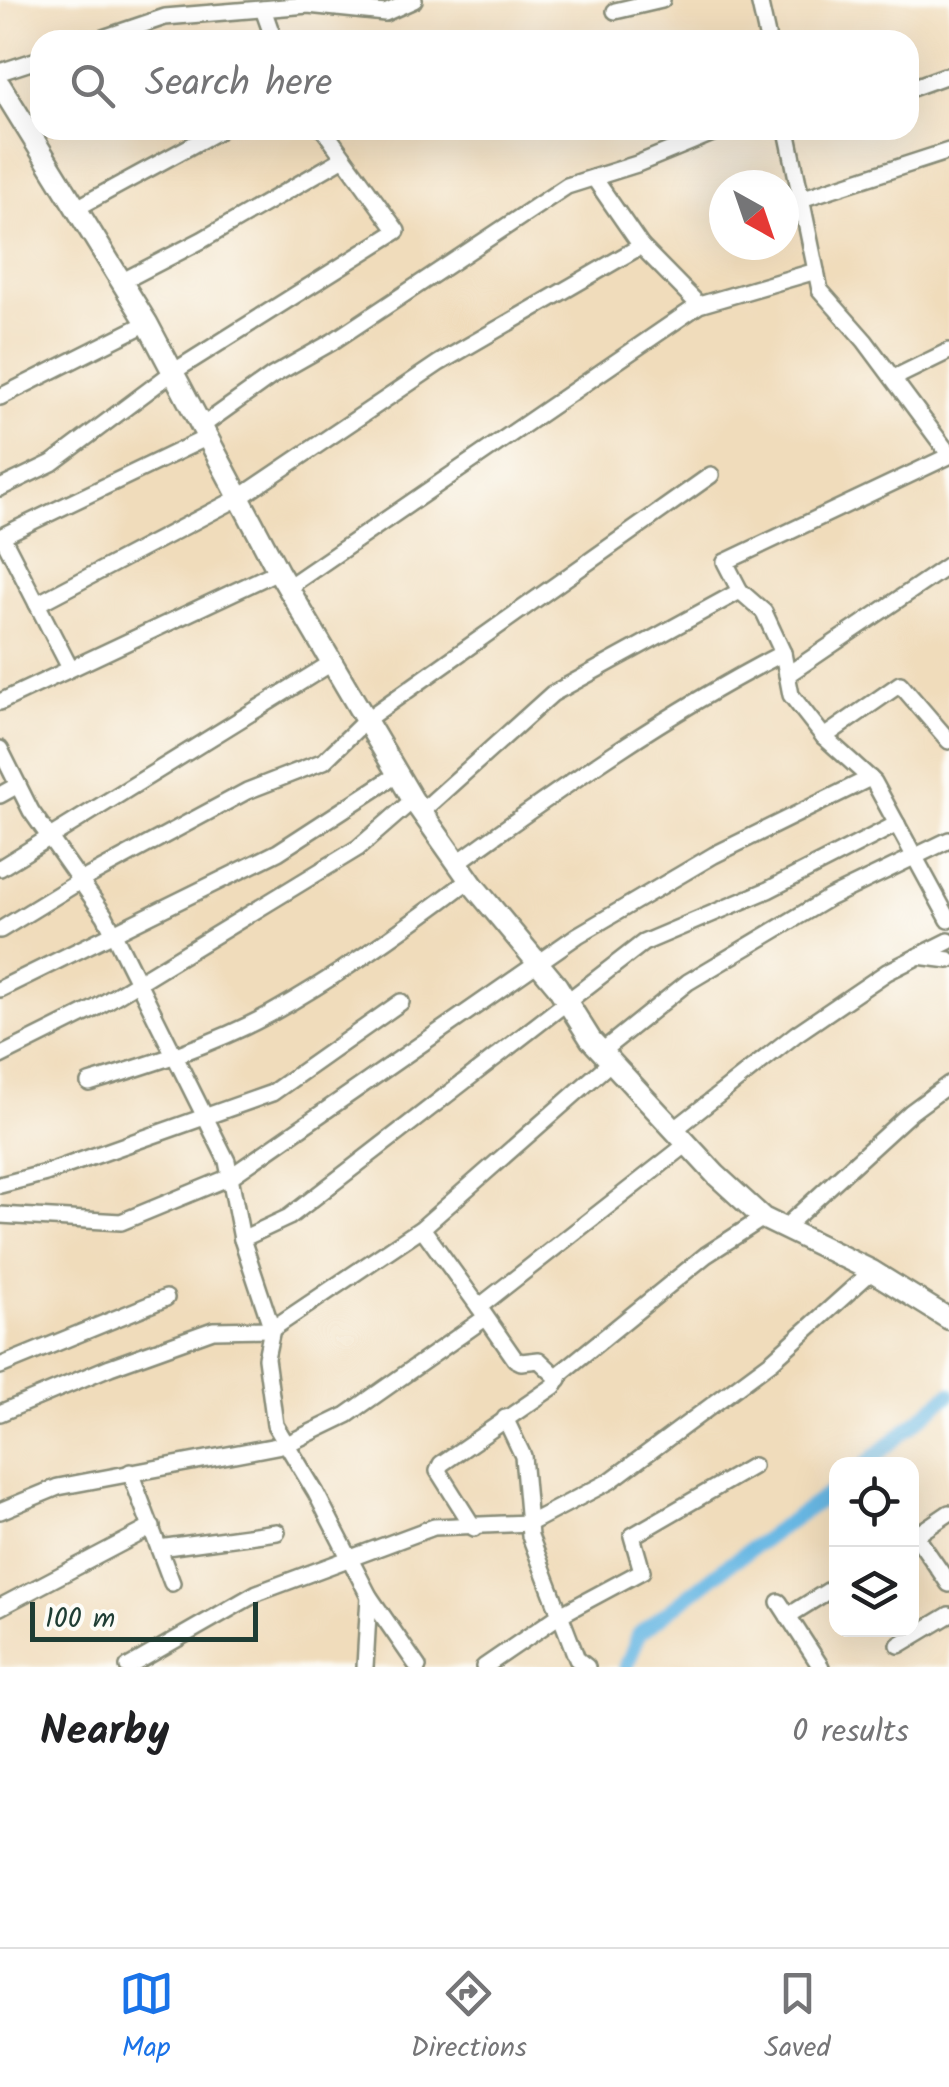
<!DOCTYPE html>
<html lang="en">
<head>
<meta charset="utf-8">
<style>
  :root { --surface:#fff; --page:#f2f2f2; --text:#202124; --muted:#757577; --line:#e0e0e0; --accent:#1a73e8 }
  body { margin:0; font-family:Kalam,sans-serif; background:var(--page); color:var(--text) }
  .controls { position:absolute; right:30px; bottom:30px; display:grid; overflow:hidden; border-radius:20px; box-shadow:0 10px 40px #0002 }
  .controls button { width:90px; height:90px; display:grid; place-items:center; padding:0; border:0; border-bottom:2px solid var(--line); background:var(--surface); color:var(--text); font:50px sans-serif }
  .compass { position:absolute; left:709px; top:170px; width:90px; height:90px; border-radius:50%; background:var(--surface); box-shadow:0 10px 40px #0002; rotate:140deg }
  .scale { position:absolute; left:30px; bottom:25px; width:228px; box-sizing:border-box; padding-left:10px; border:5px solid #1f3d34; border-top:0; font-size:28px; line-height:35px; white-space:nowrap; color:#1f3d34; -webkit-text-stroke:8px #fdfcf7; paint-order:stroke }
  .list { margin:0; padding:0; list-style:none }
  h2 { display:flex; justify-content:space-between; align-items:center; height:130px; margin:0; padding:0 40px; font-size:42px }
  h2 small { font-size:32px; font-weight:400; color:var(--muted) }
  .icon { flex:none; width:55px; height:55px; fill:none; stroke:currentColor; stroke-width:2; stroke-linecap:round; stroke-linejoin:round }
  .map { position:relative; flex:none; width:949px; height:1667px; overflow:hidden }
  .search { position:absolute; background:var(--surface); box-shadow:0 10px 40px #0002; left:30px; right:30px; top:30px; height:110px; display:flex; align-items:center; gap:25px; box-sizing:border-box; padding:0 35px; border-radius:30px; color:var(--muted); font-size:38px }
  .sheet { height:280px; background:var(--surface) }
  nav { display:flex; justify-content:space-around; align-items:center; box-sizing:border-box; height:140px; border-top:2px solid var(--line); background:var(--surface); font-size:28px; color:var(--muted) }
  nav a { display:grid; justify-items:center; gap:5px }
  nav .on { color:var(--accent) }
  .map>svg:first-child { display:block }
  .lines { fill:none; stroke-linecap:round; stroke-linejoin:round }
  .canal { stroke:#68b7e3; stroke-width:15 }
  .minor-casing { stroke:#888c78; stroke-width:20 }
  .tertiary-casing { stroke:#888c78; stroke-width:25 }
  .minor { stroke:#fff; stroke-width:15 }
  .tertiary { stroke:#fff; stroke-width:20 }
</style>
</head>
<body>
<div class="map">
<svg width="949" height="1667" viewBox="0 0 949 1667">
  <rect width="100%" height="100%" fill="#fdfcf7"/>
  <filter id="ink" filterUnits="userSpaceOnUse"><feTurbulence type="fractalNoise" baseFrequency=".01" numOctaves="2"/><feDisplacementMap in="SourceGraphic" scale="20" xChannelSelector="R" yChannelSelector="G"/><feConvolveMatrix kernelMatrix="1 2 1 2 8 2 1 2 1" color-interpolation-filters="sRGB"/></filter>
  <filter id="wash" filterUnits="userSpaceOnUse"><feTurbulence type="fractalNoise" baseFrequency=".0048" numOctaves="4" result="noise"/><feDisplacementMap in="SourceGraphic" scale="40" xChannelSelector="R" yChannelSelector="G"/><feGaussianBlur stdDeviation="2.25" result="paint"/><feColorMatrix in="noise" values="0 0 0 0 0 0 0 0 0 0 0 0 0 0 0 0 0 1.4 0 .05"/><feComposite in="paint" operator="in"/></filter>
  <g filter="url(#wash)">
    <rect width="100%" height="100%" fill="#f0dcbb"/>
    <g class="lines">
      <g class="canal">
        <path d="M 866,1464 L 949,1394"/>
        <path d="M 626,1667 L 639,1634 L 729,1564 L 836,1489"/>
      </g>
    </g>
  </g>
  <g filter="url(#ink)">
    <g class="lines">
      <g class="minor-casing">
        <g id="minor">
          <path d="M 759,0 L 768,40"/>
          <path d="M 263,9 L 274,40"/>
          <path d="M 615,11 L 662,0"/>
          <path d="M 97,40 L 165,17 L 308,5 L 385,13 L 414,0"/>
          <path d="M 0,72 L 40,59"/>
          <path d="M 909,89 L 945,76"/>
          <path d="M 787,130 L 820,290 L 865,341 L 949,454"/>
          <path d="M 594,178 L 641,246 L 699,305"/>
          <path d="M 801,199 L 949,151"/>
          <path d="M 75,209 L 220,130"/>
          <path d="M 121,282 L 202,240 L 344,158"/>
          <path d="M 894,378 L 949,351"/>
          <path d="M 0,397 L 147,323"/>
          <path d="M 202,426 L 272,376 L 332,342 L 567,186 L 637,164 L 720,130"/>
          <path d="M 0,488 L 52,463 L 173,372 L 397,231 L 324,130"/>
          <path d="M 288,587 L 699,305 L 816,271"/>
          <path d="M 37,604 L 242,496 L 439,363 L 641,246"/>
          <path d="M 783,653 L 791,695 L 824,737 L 874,782 L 949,920"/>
          <path d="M 70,668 L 2,536 L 208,437"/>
          <path d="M 787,675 L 949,565"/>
          <path d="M 0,702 L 278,571"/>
          <path d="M 824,737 L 900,684 L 949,741"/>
          <path d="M 0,749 L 31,811 L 105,916 L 227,1161 L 242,1239 L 272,1329 L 266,1358 L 275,1425 L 316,1493 L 369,1596 L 418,1667"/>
          <path d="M 0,795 L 18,785"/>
          <path d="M 422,811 L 552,694 L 740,591 L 725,562 L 949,456"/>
          <path d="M 457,863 C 562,787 668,712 783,653 L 764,612 L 740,591"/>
          <path d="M 0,868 L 333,662"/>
          <path d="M 0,930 L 80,881 L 247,791 L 324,761 L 367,719 L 711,475"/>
          <path d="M 918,956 L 949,960"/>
          <path d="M 0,989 L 278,852 L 398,774"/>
          <path d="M 602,1051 L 688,982 L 829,898 L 949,840"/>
          <path d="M 0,1056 L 94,1009 L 358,848 L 413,800"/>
          <path d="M 89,1083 C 151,1064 213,1045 270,1014 C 340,975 406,928 469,880"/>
          <path d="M 674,1130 L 796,1034 L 887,972 L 949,941"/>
          <path d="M 0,1185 L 46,1173 L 272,1093 L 401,1002"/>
          <path d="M 0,1215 L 121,1222 L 230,1177 L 578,935 L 714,855 L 870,778"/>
          <path d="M 422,1228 L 479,1307"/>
          <path d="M 784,1228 L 911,1112 L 949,1084"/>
          <path d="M 242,1239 L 289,1217 L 643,943 L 768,890 L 897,824"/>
          <path d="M 0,1366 L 166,1298"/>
          <path d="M 559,1379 L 539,1360 L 521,1362 L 515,1359 L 479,1307 L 687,1144"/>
          <path d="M 0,1413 L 110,1367 L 213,1330 L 272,1329 L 422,1228 L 611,1062"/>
          <path d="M 505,1418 L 523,1456 L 530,1536 L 577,1659 L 587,1667"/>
          <path d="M 130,1472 L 172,1583"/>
          <path d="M 0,1511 L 58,1487 L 287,1444 L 347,1415 L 485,1318"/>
          <path d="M 474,1528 L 438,1471 L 441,1464 L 554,1386 L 562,1372 L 706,1255 L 763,1218"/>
          <path d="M 916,1536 L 949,1584"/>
          <path d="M 912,1538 L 949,1513"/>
          <path d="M 159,1548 L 277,1532"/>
          <path d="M 779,1602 L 821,1667"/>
          <path d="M 0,1607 L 152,1527"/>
          <path d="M 788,1616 L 836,1586"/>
          <path d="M 899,1645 L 949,1615"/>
          <path d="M 128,1667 L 257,1593 L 434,1527 L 530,1523 L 610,1481 L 773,1360 L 872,1271"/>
          <path d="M 365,1667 L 369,1596"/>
          <path d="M 484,1667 L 560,1615 L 642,1571 L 632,1536 L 753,1466"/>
        </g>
      </g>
      <g class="tertiary-casing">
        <path id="tertiary" d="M 0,85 L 147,323 L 278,571 L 413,800 L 473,885 L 557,986 L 591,1040 L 716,1175 L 763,1218 L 872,1271 L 949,1319"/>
      </g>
      <use href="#minor" class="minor"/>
      <use href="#tertiary" class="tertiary"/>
    </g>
  </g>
</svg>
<div class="controls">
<button><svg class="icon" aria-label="locate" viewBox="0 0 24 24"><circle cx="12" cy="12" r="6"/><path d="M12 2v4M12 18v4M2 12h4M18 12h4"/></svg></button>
<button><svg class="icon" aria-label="layers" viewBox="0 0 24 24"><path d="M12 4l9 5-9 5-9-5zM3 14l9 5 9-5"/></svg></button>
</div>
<svg class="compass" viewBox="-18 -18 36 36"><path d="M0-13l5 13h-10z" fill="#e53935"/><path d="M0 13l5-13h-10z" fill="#757577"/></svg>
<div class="scale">100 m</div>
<div class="search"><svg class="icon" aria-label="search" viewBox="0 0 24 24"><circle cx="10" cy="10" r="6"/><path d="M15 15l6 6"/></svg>Search here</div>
</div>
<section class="sheet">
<h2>Nearby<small>0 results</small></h2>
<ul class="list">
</ul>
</section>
<nav>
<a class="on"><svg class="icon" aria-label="map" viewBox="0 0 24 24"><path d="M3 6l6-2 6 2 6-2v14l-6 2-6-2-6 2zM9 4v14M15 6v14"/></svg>Map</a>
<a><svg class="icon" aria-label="directions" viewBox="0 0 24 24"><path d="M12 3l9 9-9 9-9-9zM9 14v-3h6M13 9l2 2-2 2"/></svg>Directions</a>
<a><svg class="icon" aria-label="saved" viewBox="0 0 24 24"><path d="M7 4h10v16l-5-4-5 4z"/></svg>Saved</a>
</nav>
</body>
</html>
